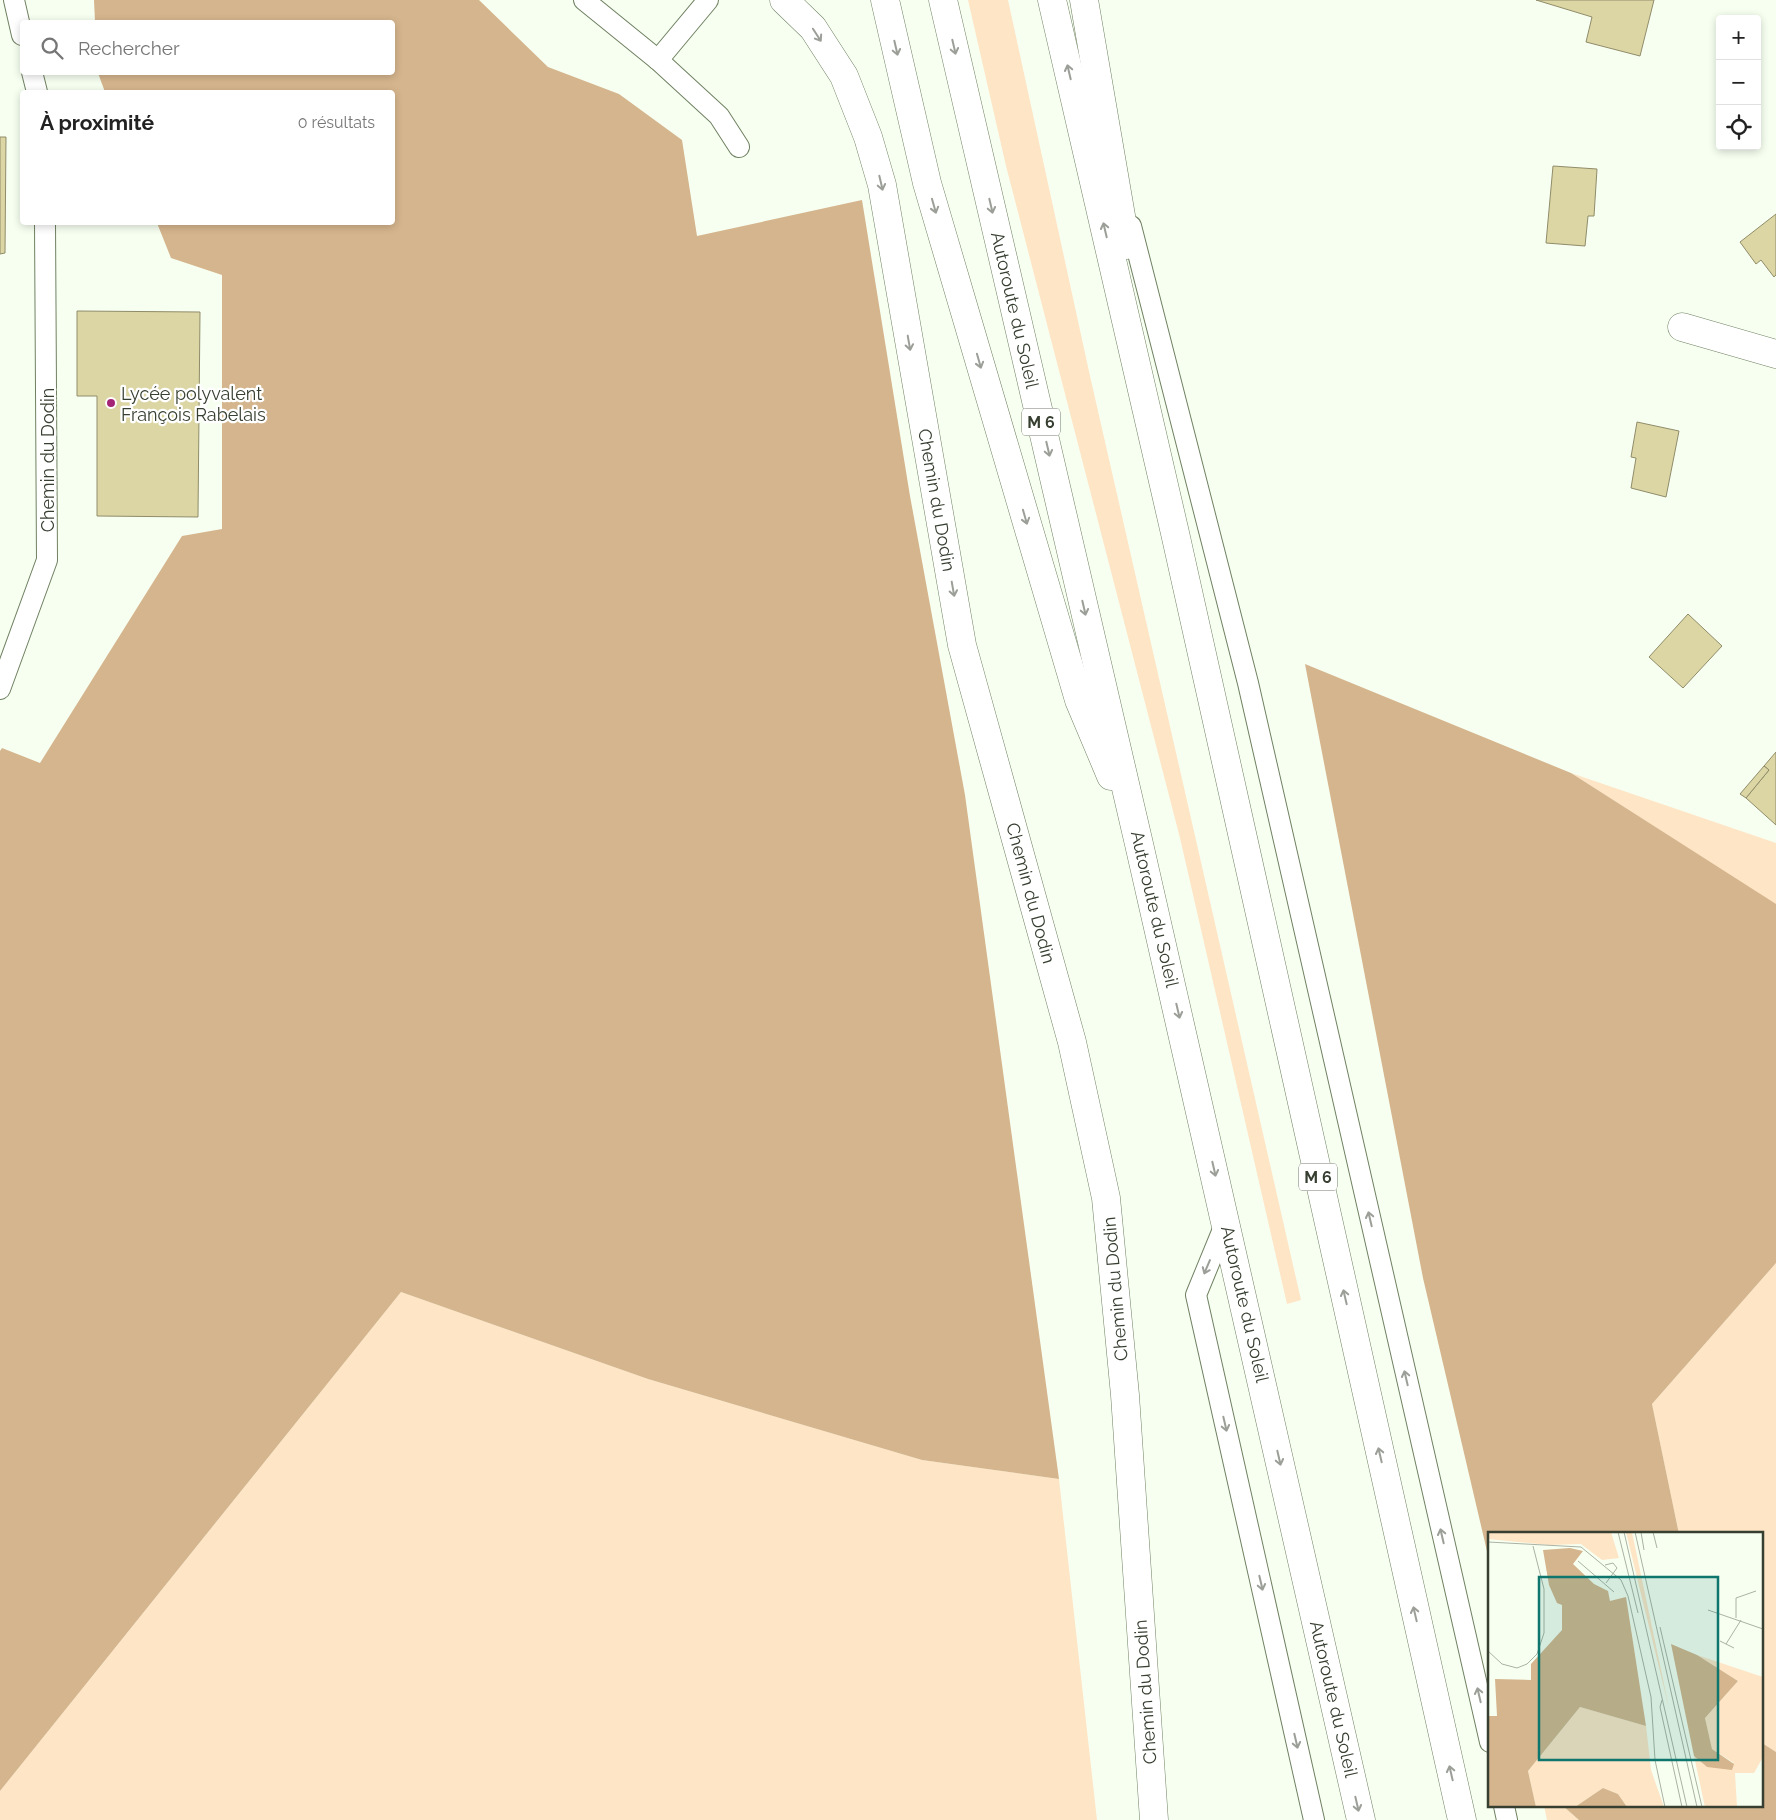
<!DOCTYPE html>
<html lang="fr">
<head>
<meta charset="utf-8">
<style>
  :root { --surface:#fff; --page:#f6f6f6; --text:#222; --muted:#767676; --line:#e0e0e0 }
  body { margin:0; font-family:Raleway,sans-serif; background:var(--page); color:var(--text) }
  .controls { position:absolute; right:15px; top:15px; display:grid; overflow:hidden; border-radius:5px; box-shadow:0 2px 8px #0003 }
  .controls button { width:45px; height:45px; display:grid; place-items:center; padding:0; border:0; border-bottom:1px solid var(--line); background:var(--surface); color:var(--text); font:25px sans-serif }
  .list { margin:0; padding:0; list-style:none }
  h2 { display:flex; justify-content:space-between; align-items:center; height:65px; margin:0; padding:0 20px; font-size:21px }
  h2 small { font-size:16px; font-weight:400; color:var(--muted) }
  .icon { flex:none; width:28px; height:28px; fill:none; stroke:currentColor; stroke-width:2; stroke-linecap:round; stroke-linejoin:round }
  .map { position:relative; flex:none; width:1776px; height:1820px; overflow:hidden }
  .search { position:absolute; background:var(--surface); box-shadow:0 2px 8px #0003; left:20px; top:20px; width:375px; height:55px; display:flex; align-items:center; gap:12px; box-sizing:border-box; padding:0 18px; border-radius:5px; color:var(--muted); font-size:19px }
  .panel { position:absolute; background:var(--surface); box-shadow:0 2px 8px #0003; left:20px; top:90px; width:375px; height:135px; border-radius:5px }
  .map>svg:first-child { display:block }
  .green { fill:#fee5c6 }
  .forest { fill:#d5b58d }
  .building { fill:#dcd6a4; stroke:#908c6a }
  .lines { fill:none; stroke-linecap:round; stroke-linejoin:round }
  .lane-casing { stroke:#708162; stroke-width:22 }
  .street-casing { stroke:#708162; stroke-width:29 }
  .highway-casing { stroke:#708162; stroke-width:29 }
  .lane { stroke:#fff; stroke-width:20 }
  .street { stroke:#fff; stroke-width:28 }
  .highway { stroke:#fff; stroke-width:28 }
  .oneway { stroke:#9b9f98 }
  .poi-dot { fill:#a42576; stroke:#fff; stroke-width:2 }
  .labels { text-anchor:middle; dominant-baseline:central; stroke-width:4.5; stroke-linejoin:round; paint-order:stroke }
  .shield { fill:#fff; stroke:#73796f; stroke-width:1 }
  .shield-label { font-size:16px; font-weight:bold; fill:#373f31 }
  .street-label { font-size:18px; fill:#373f31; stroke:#fff }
  .poi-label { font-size:18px; fill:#373f31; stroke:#fff; text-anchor:start }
  .inset-road { fill:none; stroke:#aab2a4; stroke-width:1 }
  .view { fill:#0f766e; fill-opacity:0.15; stroke:#0f766e; stroke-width:2.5 }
  .inset-edge { fill:none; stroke:#373f31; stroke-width:2.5 }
</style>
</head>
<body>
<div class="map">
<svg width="1776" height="1820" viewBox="0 0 1776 1820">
  <rect width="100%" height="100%" fill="#f7fff1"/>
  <g class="green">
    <path d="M 968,0 L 1008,0 L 1090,376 L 1301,1300 L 1287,1304 L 1180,838 L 1006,166 Z"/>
    <path d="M 1571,773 L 1776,843 L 1776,905 Z"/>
    <path d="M 1776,1263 L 1776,1752 L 1762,1743 L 1762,1534 L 1679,1534 L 1652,1404 Z"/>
    <path d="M 401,1292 L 648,1379 L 922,1460 L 1059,1479 L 1097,1820 L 0,1820 L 0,1791 Z"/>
    <path d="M 1544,1806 L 1563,1806 L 1579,1820 L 1547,1820 Z"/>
  </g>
  <g class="forest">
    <path d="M 94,0 L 479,0 L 548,67 L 619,94 L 682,140 L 697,236 L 862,200 L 910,496 L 965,795 L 1059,1479 L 922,1460 L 648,1379 L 401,1292 L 0,1791 L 0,751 L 2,748 L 40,763 L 182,536 L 222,529 L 222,275 L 171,258 L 157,223 L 392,222 L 392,92 L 105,92 L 98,73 L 392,72 L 392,22 L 95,22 Z"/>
    <path d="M 1305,664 L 1571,773 L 1776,904 L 1776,1263 L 1652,1404 L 1679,1534 L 1490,1534 L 1490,1564 L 1423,1278 Z"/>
    <path d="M 1762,1743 L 1776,1752 L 1776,1820 L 1579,1820 L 1563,1806 L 1762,1806 Z"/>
  </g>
  <g class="building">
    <path d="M 1536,0 L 1654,0 L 1640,56 L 1586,42 L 1592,17 Z"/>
    <path d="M 0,137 L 6,137 L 5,253 L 0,254 Z"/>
    <path d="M 1553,166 L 1597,169 L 1594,216 L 1588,216 L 1585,246 L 1546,243 Z"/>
    <path d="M 1776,214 L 1776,275 L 1774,277 L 1761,260 L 1756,264 L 1740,242 Z"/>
    <path d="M 77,311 L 200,312 L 198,517 L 97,516 L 97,396 L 77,396 Z"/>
    <path d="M 1637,422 L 1679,431 L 1666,497 L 1631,488 L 1636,458 L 1631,457 Z"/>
    <path d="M 1688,614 L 1722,646 L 1683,688 L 1649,657 Z"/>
    <path d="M 1776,752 L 1776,825 L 1746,798 L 1769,770 L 1764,766 Z"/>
    <path d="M 1764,766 L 1769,770 L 1746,798 L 1740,794 Z"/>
  </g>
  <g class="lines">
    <g class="lane-casing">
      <g id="lane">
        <path d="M 14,0 L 22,35"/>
        <path d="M 584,0 L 658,60 L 719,116 L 739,147"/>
        <path d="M 658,60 L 708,0"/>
        <path d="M 32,72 L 37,92"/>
        <path d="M 1131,226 L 1248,683 L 1490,1742"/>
        <path d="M 0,689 L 47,560 L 45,222"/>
        <path d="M 1226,1222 L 1196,1295 L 1314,1820"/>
        <path d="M 1504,1806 L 1507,1820"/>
      </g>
    </g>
    <g class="street-casing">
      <g id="street">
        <path d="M 784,0 L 813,28 L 844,76 L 868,137 L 882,185 L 962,645 L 1072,1042 L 1106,1198 L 1125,1395 L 1154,1820"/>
        <path d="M 1682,327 L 1776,354"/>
      </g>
    </g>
    <g class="highway-casing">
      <g id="highway">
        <path d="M 885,0 L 927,183 L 1079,700 L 1111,776"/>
        <path d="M 943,0 L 1139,844 L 1361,1820"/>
        <path d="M 1052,0 L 1175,533 L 1462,1820"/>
        <path d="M 1084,0 L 1126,245"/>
      </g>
    </g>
    <use href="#lane" class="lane"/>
    <use href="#street" class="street"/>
    <use href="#highway" class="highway"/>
  </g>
  <defs><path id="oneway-shaft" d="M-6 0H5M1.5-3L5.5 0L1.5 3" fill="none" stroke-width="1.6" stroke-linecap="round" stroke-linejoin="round" transform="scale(1.25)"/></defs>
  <g class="oneway">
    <use href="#oneway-shaft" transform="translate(817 35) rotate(57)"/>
    <use href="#oneway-shaft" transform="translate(954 47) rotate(77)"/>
    <use href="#oneway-shaft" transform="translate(896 48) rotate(77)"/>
    <use href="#oneway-shaft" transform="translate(1069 72) rotate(-103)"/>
    <use href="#oneway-shaft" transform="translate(881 183) rotate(77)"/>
    <use href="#oneway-shaft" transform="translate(934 206) rotate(74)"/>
    <use href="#oneway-shaft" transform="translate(991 206) rotate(77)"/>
    <use href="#oneway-shaft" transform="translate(1105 230) rotate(-103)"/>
    <use href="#oneway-shaft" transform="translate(909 343) rotate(80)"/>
    <use href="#oneway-shaft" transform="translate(979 361) rotate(74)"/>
    <use href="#oneway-shaft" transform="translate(1048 449) rotate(77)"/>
    <use href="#oneway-shaft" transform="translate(1025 517) rotate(74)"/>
    <use href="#oneway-shaft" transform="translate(953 589) rotate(80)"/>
    <use href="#oneway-shaft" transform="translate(1084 608) rotate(77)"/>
    <use href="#oneway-shaft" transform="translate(1178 1011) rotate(77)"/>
    <use href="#oneway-shaft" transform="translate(1214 1169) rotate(77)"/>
    <use href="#oneway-shaft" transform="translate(1370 1219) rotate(-103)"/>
    <use href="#oneway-shaft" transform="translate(1207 1267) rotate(113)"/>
    <use href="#oneway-shaft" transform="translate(1345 1297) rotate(-103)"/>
    <use href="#oneway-shaft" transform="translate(1406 1378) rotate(-103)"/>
    <use href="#oneway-shaft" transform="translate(1225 1424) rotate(77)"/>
    <use href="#oneway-shaft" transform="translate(1380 1455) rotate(-103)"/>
    <use href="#oneway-shaft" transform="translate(1279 1458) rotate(77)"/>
    <use href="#oneway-shaft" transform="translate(1442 1536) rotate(-103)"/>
    <use href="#oneway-shaft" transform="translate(1261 1583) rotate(77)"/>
    <use href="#oneway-shaft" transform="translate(1415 1614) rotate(-103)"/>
    <use href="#oneway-shaft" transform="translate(1479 1695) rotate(-103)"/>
    <use href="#oneway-shaft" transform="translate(1296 1741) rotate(77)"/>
    <use href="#oneway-shaft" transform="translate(1451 1773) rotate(-103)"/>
    <use href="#oneway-shaft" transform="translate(1357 1804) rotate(77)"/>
  </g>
  <circle class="poi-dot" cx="111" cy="403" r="5"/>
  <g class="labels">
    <g class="shield">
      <rect x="1022" y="408.5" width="38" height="27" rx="4"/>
      <rect x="1299" y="1163.5" width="38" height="27" rx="4"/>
    </g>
    <g class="shield-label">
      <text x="1041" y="422">M 6</text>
      <text x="1318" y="1177">M 6</text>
    </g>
    <g class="street-label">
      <text transform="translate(1015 310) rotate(77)">Autoroute du Soleil</text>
      <text transform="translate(47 460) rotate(-90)">Chemin du Dodin</text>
      <text transform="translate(937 500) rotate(80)">Chemin du Dodin</text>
      <text transform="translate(1031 893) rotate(75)">Chemin du Dodin</text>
      <text transform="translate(1155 909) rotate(77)">Autoroute du Soleil</text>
      <text transform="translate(1115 1289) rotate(-95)">Chemin du Dodin</text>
      <text transform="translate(1245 1304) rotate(77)">Autoroute du Soleil</text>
      <text transform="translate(1145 1692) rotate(-94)">Chemin du Dodin</text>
      <text transform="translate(1334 1699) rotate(77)">Autoroute du Soleil</text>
    </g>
    <g class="poi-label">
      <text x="121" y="393">Lycée polyvalent<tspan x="121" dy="21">François Rabelais</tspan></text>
    </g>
  </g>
  <g transform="translate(1488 1532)">
    <rect width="275" height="275" fill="#f7fff1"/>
    <path d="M 0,0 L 123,0 L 131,26 L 114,28 L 93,12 L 60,13 L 0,7 ZM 138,0 L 144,0 L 181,176 L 153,62 ZM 209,123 L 275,145 L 275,225 L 266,241 L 247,241 L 249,275 L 217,275 L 206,224 L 219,235 L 246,231 L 224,217 L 217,186 L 250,149 ZM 92,175 L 158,194 L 163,238 L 176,275 L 139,275 L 130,262 L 115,256 L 87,275 L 48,275 L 40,239 Z" fill="#fee5c6"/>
    <path d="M 82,16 L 95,19 L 85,32 L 106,52 L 120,59 L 122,69 L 138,65 L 158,194 L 92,175 L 40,239 L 48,275 L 0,275 L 0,184 L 9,184 L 7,147 L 43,148 L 43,132 L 74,98 L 74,73 L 69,71 L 61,53 L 55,18 ZM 183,112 L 209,123 L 250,149 L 217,186 L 224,217 L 246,232 L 244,238 L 219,235 L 206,224 ZM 115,256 L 130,262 L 139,275 L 87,275 Z" fill="#d5b58d"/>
    <path class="inset-road" d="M 130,0 L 150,81M 136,0 L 199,275M 147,0 L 209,275M 153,0 L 156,18M 165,0 L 169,16M 0,10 L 93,15 L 133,48 L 140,64 L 163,165 L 167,228 L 177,275M 90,29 L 126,60M 117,33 L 125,31 L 129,36 L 118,51M 220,78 L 275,97M 248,86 L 248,66 L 268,59M 172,95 L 214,275M 232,109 L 246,116M 238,112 L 253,88M 0,119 L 14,132 L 29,136 L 39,132 L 49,122 L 56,101 L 56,57 L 45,14M 174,168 L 172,175 L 194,275"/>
    <path class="view" d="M 51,45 L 230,45 L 230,228 L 51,228 Z"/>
    <rect width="275" height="275" class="inset-edge"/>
  </g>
</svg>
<div class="controls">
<button>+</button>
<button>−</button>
<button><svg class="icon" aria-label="locate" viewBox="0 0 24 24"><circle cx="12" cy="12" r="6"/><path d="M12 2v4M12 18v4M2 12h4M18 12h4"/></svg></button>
</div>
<div class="search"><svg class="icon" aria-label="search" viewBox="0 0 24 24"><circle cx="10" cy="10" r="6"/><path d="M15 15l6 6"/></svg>Rechercher</div>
<section class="panel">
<h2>À proximité<small>0 résultats</small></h2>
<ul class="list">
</ul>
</section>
</div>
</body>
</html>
